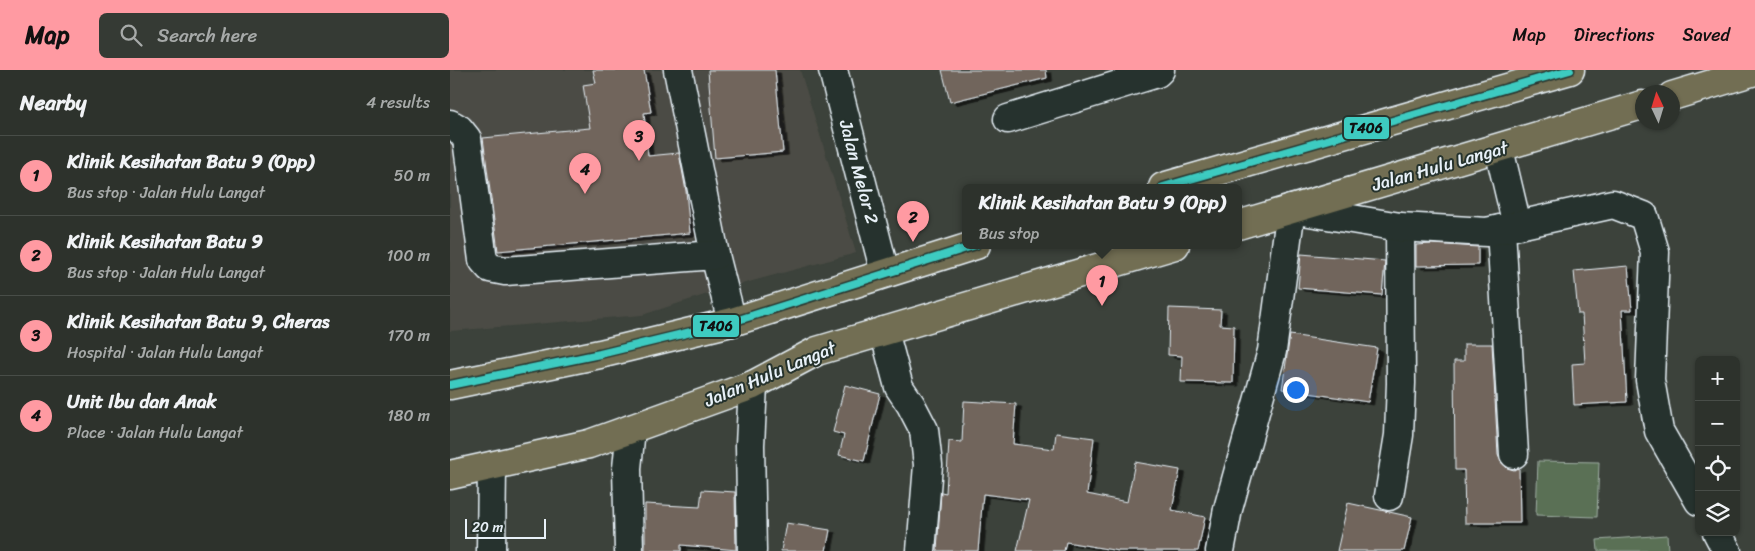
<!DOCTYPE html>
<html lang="en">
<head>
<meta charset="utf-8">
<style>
  :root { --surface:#2d322c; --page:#353a34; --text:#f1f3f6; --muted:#a7aaa9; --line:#484d48; --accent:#ff9aa2 }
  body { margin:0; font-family:Sriracha,sans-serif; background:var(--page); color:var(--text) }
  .controls { position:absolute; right:15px; bottom:15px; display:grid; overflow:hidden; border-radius:8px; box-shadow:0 1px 4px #0004 }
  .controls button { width:45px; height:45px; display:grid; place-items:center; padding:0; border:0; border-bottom:1px solid var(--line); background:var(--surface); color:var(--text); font:25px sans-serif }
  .compass { position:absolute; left:1185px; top:15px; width:45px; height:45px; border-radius:50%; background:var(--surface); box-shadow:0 1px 4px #0004; rotate:356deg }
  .scale { position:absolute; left:15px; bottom:12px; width:81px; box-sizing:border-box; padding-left:5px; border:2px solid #e8f1f8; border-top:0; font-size:14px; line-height:18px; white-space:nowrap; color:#e8f1f8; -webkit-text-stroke:4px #26332d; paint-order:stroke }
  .you { position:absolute; left:845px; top:319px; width:18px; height:18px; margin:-12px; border:4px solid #fff; border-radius:50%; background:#1a73e8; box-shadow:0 0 0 8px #1a73e833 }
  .badge { display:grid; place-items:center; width:32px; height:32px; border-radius:50%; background:var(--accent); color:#111; font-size:16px; font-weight:700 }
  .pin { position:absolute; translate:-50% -41px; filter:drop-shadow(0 1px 2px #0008) }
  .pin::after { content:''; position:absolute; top:26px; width:18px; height:15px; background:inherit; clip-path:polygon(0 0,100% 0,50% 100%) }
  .popup { position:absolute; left:512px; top:114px; width:280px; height:65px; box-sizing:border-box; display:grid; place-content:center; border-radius:8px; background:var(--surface); filter:drop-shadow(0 1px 4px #0005); font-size:16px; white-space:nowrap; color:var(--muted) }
  .popup b { font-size:19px; color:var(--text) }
  .popup::after { content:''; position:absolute; left:50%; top:100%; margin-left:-10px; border:10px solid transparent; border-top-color:var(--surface) }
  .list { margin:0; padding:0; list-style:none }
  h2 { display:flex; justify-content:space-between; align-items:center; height:65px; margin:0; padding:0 20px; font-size:21px }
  h2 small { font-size:16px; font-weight:400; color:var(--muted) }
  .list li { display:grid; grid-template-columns:32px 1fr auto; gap:15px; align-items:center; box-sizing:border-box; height:80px; padding:0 20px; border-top:1px solid var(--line) }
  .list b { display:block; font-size:19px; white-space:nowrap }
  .list p { margin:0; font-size:16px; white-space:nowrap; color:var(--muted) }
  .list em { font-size:16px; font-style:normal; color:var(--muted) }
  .icon { flex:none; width:28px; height:28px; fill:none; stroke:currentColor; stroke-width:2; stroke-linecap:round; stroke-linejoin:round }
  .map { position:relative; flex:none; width:1305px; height:481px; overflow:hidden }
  header { display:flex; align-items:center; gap:30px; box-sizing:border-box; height:70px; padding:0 25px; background:var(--accent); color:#111 }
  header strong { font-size:24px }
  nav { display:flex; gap:28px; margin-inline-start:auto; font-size:18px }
  .search { width:350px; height:45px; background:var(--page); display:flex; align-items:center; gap:12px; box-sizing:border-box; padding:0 18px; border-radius:8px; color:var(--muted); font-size:19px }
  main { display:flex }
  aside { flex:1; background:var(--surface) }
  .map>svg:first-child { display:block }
  .built { fill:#4c4c45 }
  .green { fill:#5a7055; stroke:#a1b0a6 }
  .building { fill:#71655b; stroke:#e8f1f8; filter:url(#shadow) }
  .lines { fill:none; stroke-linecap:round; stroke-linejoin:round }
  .minor-casing { stroke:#e8f1f8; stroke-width:31 }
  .major-casing { stroke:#e8f1f8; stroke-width:31 }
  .minor { stroke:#26332d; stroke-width:28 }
  .major { stroke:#726e52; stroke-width:28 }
  .bus-1-casing { stroke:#26332d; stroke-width:11 }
  .bus-1 { stroke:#3ecbc1; stroke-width:8 }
  .labels { text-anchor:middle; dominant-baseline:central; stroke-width:4; stroke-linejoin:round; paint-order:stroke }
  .street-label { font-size:18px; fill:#e8f1f8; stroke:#26332d }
  .line-badge { stroke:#26332d; stroke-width:2 }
  .pale-badge-label { font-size:14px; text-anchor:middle; font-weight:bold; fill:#111 }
</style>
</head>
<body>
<header>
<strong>Map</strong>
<div class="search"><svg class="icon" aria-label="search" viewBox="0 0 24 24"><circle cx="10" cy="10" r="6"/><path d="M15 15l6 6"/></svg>Search here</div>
<nav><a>Map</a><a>Directions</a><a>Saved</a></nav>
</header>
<main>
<aside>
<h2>Nearby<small>4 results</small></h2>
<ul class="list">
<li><span class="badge">1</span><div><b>Klinik Kesihatan Batu 9 (Opp)</b><p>Bus stop · Jalan Hulu Langat</p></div><em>50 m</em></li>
<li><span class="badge">2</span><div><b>Klinik Kesihatan Batu 9</b><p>Bus stop · Jalan Hulu Langat</p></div><em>100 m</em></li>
<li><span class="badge">3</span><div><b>Klinik Kesihatan Batu 9, Cheras</b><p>Hospital · Jalan Hulu Langat</p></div><em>170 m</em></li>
<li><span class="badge">4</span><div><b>Unit Ibu dan Anak</b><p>Place · Jalan Hulu Langat</p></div><em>180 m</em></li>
</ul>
</aside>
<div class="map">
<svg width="1305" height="481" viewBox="0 0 1305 481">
  <defs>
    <filter id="shadow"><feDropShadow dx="5.5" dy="3" stdDeviation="0" flood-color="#0009"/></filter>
  </defs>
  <rect width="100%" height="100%" fill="#3c423b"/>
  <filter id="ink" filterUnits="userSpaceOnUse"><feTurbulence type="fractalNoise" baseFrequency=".02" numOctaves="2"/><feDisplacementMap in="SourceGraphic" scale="10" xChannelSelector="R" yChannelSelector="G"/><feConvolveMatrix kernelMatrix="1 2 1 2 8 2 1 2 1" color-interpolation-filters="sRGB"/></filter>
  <g filter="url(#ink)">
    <path class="built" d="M 0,0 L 350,0 L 406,183 L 273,219 L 192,245 L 0,261 Z"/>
    <g class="green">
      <path d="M 1088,391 L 1149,392 L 1147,447 L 1086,445 Z"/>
      <path d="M 1217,465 L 1218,481 L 1148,481 L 1147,470 Z"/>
    </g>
    <g class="building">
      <path d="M 143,0 L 194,0 L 201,42 L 194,43 L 198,86 L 229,83 L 236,121 L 240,163 L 48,181 L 33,68 L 140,58 L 133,15 L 146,13 Z"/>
      <path d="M 258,0 L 325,0 L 333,82 L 265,88 Z"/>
      <path d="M 492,0 L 596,0 L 597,8 L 500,32 Z"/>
      <path d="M 982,174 L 1028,177 L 1028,195 L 966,196 L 966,175 Z"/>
      <path d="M 851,184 L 935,191 L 932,225 L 848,218 Z"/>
      <path d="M 1178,196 L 1182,240 L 1172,240 L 1177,332 L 1124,335 L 1122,294 L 1135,293 L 1132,244 L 1128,244 L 1124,201 Z"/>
      <path d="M 719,238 L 771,240 L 770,255 L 784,256 L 783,313 L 731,312 L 732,286 L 718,285 Z"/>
      <path d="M 840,265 L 927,278 L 918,332 L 832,319 Z"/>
      <path d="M 1014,274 L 1042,274 L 1048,385 L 1051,392 L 1057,398 L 1064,400 L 1069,398 L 1070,453 L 1015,453 L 1014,400 L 1005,400 L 1004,291 L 1014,291 Z"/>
      <path d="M 395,315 L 430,324 L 414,391 L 389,385 L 394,365 L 383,362 Z"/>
      <path d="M 514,331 L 566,334 L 563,374 L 604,379 L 606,363 L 644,368 L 637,424 L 677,432 L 685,392 L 730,400 L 722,440 L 755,447 L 748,481 L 669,481 L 616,472 L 614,481 L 567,481 L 579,430 L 533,424 L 528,481 L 487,481 L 491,422 L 496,423 L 499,371 L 512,372 Z"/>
      <path d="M 252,420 L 285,422 L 286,480 L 231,475 L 231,481 L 195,481 L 195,434 L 250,437 Z"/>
      <path d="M 898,433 L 962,447 L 954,481 L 887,481 Z"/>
      <path d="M 336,453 L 380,460 L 376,481 L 331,481 Z"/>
    </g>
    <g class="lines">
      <g class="minor-casing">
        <g id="minor">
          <path d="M 228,0 L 265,185 L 282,252"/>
          <path d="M 383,0 L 435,203"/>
          <path d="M 558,49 L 707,3 L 710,0"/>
          <path d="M 0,54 L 9,59 L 17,69 L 33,190 L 40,198 L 55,201 L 265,185"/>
          <path d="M 1049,79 L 1067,155"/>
          <path d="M 1051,159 L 1064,384"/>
          <path d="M 434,261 L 449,317 L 461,335 L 474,360 L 478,395 L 471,481"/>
          <path d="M 939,426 L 949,365 L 951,313 L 950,157"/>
          <path d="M 1267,462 L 1277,481"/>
          <path d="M 41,481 L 42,396"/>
          <path d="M 179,481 L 177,398 L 181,359"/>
          <path d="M 302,481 L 300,375 L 303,315"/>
          <path d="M 770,481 L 778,439 L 822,281 L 841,139 L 950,157 L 1037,162 L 1163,134 L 1194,146 L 1205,182 L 1200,310 L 1209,361 L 1249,431"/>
        </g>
      </g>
      <g class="major-casing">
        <g id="major">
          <path d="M 1222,26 L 1305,1"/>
          <path d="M 713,117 L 1120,0"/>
          <path d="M 788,155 L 1192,35"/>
          <path d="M 0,315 L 150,284 L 282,252 L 526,175"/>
          <path d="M 0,405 L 139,374 L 303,315 L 367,281 L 725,175"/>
        </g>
      </g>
      <use href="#minor" class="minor"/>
      <use href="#major" class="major"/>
      <g class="bus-1-casing">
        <g id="bus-1">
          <path d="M 713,117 L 1120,0"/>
          <path d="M 0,315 L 150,284 L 282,252 L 526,175"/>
        </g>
      </g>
      <use href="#bus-1" class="bus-1"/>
    </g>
  </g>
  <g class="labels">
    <g class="street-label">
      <text transform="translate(990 96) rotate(-16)">Jalan Hulu Langat</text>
      <text transform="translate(409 102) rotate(75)">Jalan Melor 2</text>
      <text transform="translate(320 304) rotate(-23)">Jalan Hulu Langat</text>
    </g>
  </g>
  <g class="line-badge">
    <rect x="893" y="46" width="47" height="24" rx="5" fill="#3ecbc1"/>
    <rect x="242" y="244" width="48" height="24" rx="5" fill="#3ecbc1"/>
  </g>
  <g class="pale-badge-label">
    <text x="916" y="63">T406</text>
    <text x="266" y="261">T406</text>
  </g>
</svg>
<div class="controls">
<button>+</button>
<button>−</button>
<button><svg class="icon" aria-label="locate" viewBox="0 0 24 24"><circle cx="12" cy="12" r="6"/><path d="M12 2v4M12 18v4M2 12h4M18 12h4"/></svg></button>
<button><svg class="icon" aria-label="layers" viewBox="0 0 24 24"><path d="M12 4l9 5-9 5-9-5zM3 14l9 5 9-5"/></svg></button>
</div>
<svg class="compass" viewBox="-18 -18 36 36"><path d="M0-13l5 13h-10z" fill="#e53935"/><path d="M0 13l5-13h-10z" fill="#a7aaa9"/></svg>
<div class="scale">20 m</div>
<div class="you"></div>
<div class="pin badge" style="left:652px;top:236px">1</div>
<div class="popup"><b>Klinik Kesihatan Batu 9 (Opp)</b>Bus stop</div>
<div class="pin badge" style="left:463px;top:172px">2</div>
<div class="pin badge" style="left:189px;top:91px">3</div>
<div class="pin badge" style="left:135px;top:124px">4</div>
</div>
</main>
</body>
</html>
